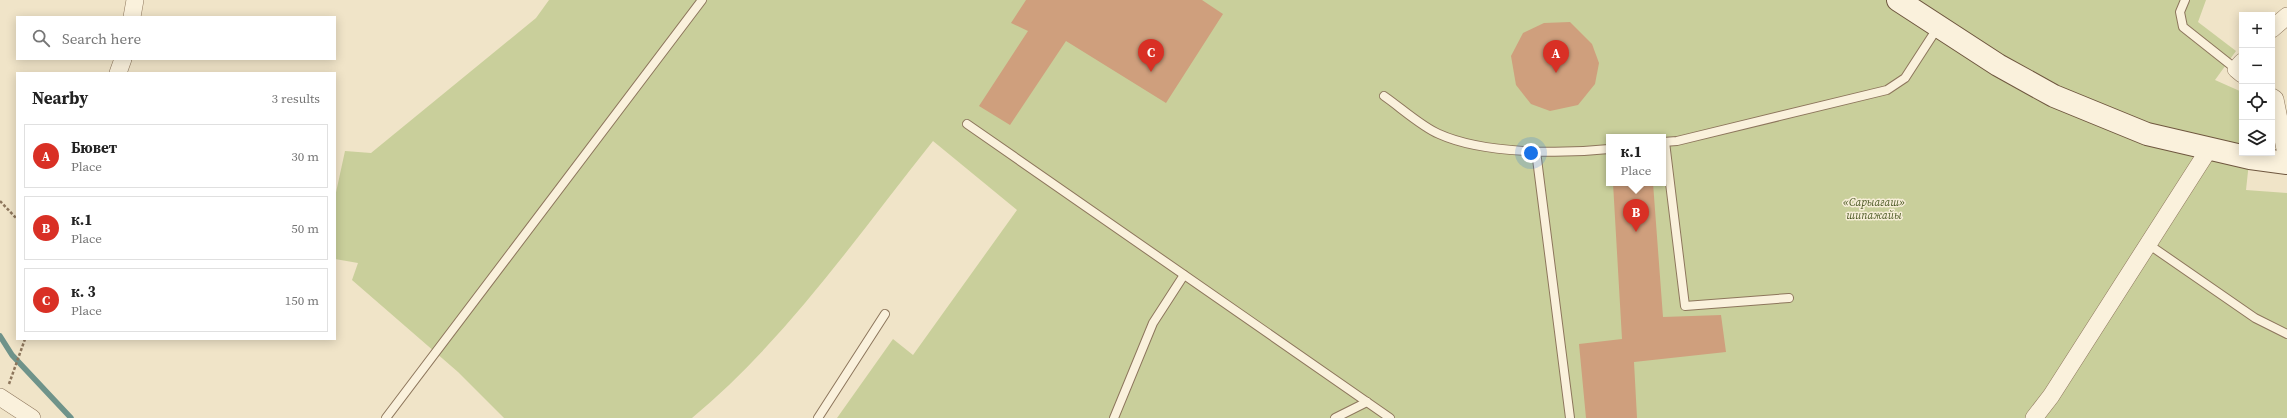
<!DOCTYPE html>
<html lang="en">
<head>
<meta charset="utf-8">
<style>
  :root { --surface:#fff; --page:#f2f2f2; --text:#222; --muted:#767676; --line:#e0e0e0; --accent:#d93025 }
  body { margin:0; font-family:"Source Serif 4",serif; background:var(--page); color:var(--text) }
  .controls { position:absolute; right:12px; top:12px; display:grid; overflow:hidden; border-radius:0px; box-shadow:0 2px 10px #0003 }
  .controls button { width:36px; height:36px; display:grid; place-items:center; padding:0; border:0; border-bottom:1px solid var(--line); background:var(--surface); color:var(--text); font:20px sans-serif }
  .you { position:absolute; left:1531px; top:153px; width:14px; height:14px; margin:-10px; border:3px solid #fff; border-radius:50%; background:#1a73e8; box-shadow:0 0 0 6px #1a73e833 }
  .badge { display:grid; place-items:center; width:26px; height:26px; border-radius:50%; background:var(--accent); color:#fff; font-size:13px; font-weight:700 }
  .pin { position:absolute; translate:-50% -33px; filter:drop-shadow(0 1px 2px #0008) }
  .pin::after { content:''; position:absolute; top:21px; width:14px; height:12px; background:inherit; clip-path:polygon(0 0,100% 0,50% 100%) }
  .popup { position:absolute; left:1606px; top:134px; width:60px; height:52px; box-sizing:border-box; display:grid; place-content:center; border-radius:0px; background:var(--surface); filter:drop-shadow(0 1px 3px #0005); font-size:13px; white-space:nowrap; color:var(--muted) }
  .popup b { font-size:15px; color:var(--text) }
  .popup::after { content:''; position:absolute; left:50%; top:100%; margin-left:-8px; border:8px solid transparent; border-top-color:var(--surface) }
  .list { margin:0; padding:0; list-style:none }
  h2 { display:flex; justify-content:space-between; align-items:center; height:52px; margin:0; padding:0 16px; font-size:17px }
  h2 small { font-size:13px; font-weight:400; color:var(--muted) }
  .list li { display:grid; grid-template-columns:26px 1fr auto; gap:12px; align-items:center; box-sizing:border-box; height:64px; margin:0 8px 8px; padding:0 8px; border:1px solid var(--line); border-radius:0px }
  .list b { display:block; font-size:15px; white-space:nowrap }
  .list p { margin:0; font-size:13px; white-space:nowrap; color:var(--muted) }
  .list em { font-size:13px; font-style:normal; color:var(--muted) }
  .icon { flex:none; width:22px; height:22px; fill:none; stroke:currentColor; stroke-width:2; stroke-linecap:round; stroke-linejoin:round }
  .map { position:relative; flex:none; width:2287px; height:418px; overflow:hidden }
  .search { position:absolute; background:var(--surface); box-shadow:0 2px 10px #0003; left:16px; top:16px; width:320px; height:44px; display:flex; align-items:center; gap:10px; box-sizing:border-box; padding:0 14px; border-radius:0px; color:var(--muted); font-size:15px }
  .panel { position:absolute; background:var(--surface); box-shadow:0 2px 10px #0003; left:16px; top:72px; width:320px; height:268px; border-radius:0px }
  .map>svg:first-child { display:block }
  .green { fill:#c9cf9b; fill-rule:evenodd }
  .lines { fill:none; stroke-linecap:round; stroke-linejoin:round }
  .stream { stroke:#6f938a; stroke-width:5.5 }
  .building { fill:#cf9f7d }
  .service-casing { stroke:#8d765c; stroke-width:10 }
  .minor-casing { stroke:#8d765c; stroke-width:18 }
  .secondary-casing { stroke:#6f573f; stroke-width:24 }
  .path { stroke:#8d765c; stroke-width:2.5; stroke-dasharray:3 2; stroke-linecap:butt }
  .service { stroke:#faf1dc; stroke-width:8 }
  .minor { stroke:#faf1dc; stroke-width:17 }
  .secondary { stroke:#faf1dc; stroke-width:22 }
  .labels { text-anchor:middle; dominant-baseline:central; stroke-width:3; stroke-linejoin:round; paint-order:stroke }
  .park-label { font-size:11px; font-style:italic; fill:#4d5a26; stroke:#f7eed8 }
</style>
</head>
<body>
<div class="map">
<svg width="2287" height="418" viewBox="0 0 2287 418">
  <rect width="100%" height="100%" fill="#f0e4c8"/>
  <path class="green" d="M 549,0 L 2206,0 L 2198,22 L 2236,51 L 2215,80 L 2242,92 L 2242,153 L 2250,153 L 2246,190 L 2287,193 L 2287,418 L 837,418 L 893,339 L 913,355 L 1017,210 L 933,141 C 857,236 786,340 692,418 L 504,418 L 458,372 L 352,280 L 358,263 L 335,259 L 335,197 L 345,151 L 371,153 L 536,18 ZM 1609,137 L 1663,137 L 1663,183 L 1609,183 Z"/>
  <g class="lines">
    <path class="stream" d="M 0,336 L 12,355 L 71,418"/>
  </g>
  <g class="building">
    <path d="M 1026,0 L 1202,0 L 1223,14 L 1166,103 L 1066,41 L 1010,125 L 979,106 L 1028,31 L 1011,23 Z"/>
    <path d="M 1570,22 L 1592,44 L 1599,63 L 1595,84 L 1578,105 L 1550,111 L 1531,104 L 1516,85 L 1511,56 L 1523,33 L 1544,23 Z"/>
    <path d="M 1613,183 L 1653,183 L 1663,317 L 1721,315 L 1726,352 L 1634,362 L 1637,418 L 1586,418 L 1579,344 L 1622,339 Z"/>
  </g>
  <g class="lines">
    <g class="service-casing">
      <g id="service">
        <path d="M 2185,0 L 2180,12 L 2183,27 L 2236,69"/>
        <path d="M 1384,96 C 1400,107 1422,127 1439,134 C 1483,154 1562,154 1609,149"/>
        <path d="M 967,124 L 1390,418"/>
        <path d="M 1663,142 L 1677,141 L 1887,90 L 1905,78 L 1938,27"/>
        <path d="M 1665,142 L 1685,306 L 1789,298"/>
        <path d="M 1536,151 L 1570,418"/>
        <path d="M 2148,244 L 2255,318 L 2287,334"/>
        <path d="M 386,418 L 702,0"/>
        <path d="M 818,418 L 885,314"/>
        <path d="M 1114,418 L 1153,323 L 1184,275"/>
        <path d="M 1335,418 L 1367,402"/>
      </g>
    </g>
    <g class="minor-casing">
      <g id="minor">
        <path d="M 132,17 L 135,0"/>
        <path d="M 2272,29 L 2287,16"/>
        <path d="M 2242,62 L 2236,69 L 2242,74"/>
        <path d="M 118,73 L 123,59"/>
        <path d="M 2272,97 L 2275,99 L 2287,159"/>
        <path d="M 0,397 L 32,418"/>
        <path d="M 2034,418 L 2051,396 L 2209,149"/>
      </g>
    </g>
    <g class="secondary-casing">
      <path id="secondary" d="M 1898,0 L 1998,65 L 2054,96 L 2147,134 L 2250,158 L 2287,163"/>
    </g>
    <g class="path">
      <path d="M 0,201 L 17,219"/>
      <path d="M 9,384 L 25,339"/>
    </g>
    <use href="#service" class="service"/>
    <use href="#minor" class="minor"/>
    <use href="#secondary" class="secondary"/>
  </g>
  <g class="labels">
    <g class="park-label">
      <text x="1874" y="202">«Сарыағаш»<tspan x="1874" dy="13">шипажайы</tspan></text>
    </g>
  </g>
</svg>
<div class="controls">
<button>+</button>
<button>−</button>
<button><svg class="icon" aria-label="locate" viewBox="0 0 24 24"><circle cx="12" cy="12" r="6"/><path d="M12 2v4M12 18v4M2 12h4M18 12h4"/></svg></button>
<button><svg class="icon" aria-label="layers" viewBox="0 0 24 24"><path d="M12 4l9 5-9 5-9-5zM3 14l9 5 9-5"/></svg></button>
</div>
<div class="you"></div>
<div class="pin badge" style="left:1556px;top:73px">A</div>
<div class="pin badge" style="left:1636px;top:232px">B</div>
<div class="popup"><b>к.1</b>Place</div>
<div class="pin badge" style="left:1151px;top:72px">C</div>
<div class="search"><svg class="icon" aria-label="search" viewBox="0 0 24 24"><circle cx="10" cy="10" r="6"/><path d="M15 15l6 6"/></svg>Search here</div>
<section class="panel">
<h2>Nearby<small>3 results</small></h2>
<ul class="list">
<li><span class="badge">A</span><div><b>Бювет</b><p>Place</p></div><em>30 m</em></li>
<li><span class="badge">B</span><div><b>к.1</b><p>Place</p></div><em>50 m</em></li>
<li><span class="badge">C</span><div><b>к. 3</b><p>Place</p></div><em>150 m</em></li>
</ul>
</section>
</div>
</body>
</html>
